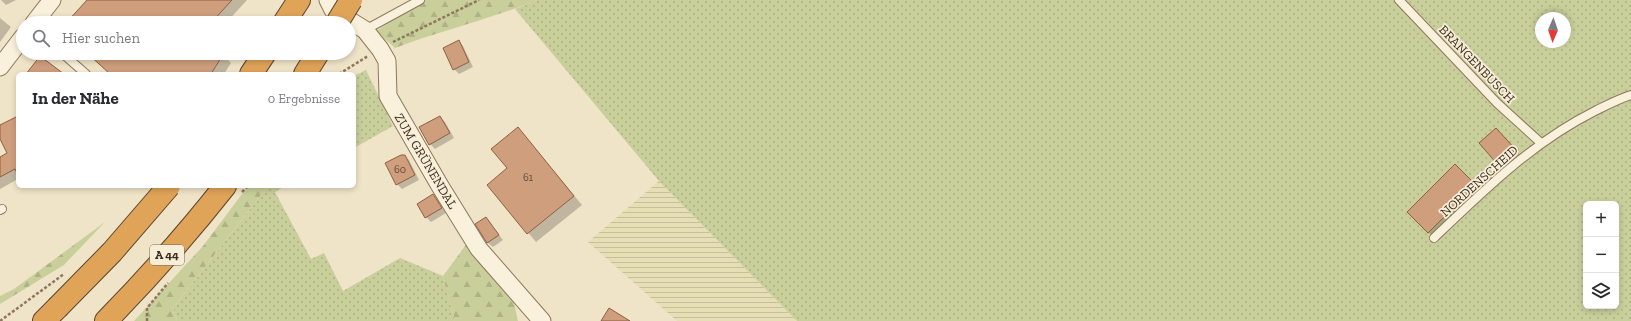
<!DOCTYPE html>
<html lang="de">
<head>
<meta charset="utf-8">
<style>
  :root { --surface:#fff; --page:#f2f2f3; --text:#2b2b33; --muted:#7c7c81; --line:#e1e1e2 }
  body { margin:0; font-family:"Zilla Slab",serif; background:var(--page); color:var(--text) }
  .controls { position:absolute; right:12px; bottom:12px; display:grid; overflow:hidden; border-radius:6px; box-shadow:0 2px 6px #0003 }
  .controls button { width:36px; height:36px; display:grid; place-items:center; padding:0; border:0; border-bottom:1px solid var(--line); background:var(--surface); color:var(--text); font:20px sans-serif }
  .compass { position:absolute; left:1535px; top:12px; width:36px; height:36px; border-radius:50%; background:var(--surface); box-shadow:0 2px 6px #0003; rotate:182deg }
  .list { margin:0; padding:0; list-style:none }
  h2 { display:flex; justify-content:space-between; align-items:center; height:52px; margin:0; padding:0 16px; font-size:17px }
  h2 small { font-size:13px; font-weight:400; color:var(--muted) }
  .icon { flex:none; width:22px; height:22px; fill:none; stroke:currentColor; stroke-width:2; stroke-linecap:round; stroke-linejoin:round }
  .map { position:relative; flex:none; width:1631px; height:321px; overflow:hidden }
  .search { position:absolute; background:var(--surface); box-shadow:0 2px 6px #0003; left:16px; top:16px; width:340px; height:44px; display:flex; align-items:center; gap:10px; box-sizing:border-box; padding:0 14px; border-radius:22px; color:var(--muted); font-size:15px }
  .panel { position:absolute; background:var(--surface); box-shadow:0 2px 6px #0003; left:16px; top:72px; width:340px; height:116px; border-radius:6px }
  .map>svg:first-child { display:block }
  .farmland { fill:url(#farmland-rules) }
  .grass { fill:url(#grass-dots); fill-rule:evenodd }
  .forest { fill:url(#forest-firs) }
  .shadow { fill:#0003 }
  .building { fill:#cf9f7d; stroke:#8d5f41 }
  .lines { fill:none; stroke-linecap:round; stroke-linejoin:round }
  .service-casing { stroke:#8d765c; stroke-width:10 }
  .minor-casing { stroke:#8d765c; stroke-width:19 }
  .motorway-casing { stroke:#5b4430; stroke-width:24 }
  .path { stroke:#8d765c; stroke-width:2.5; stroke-dasharray:3 2; stroke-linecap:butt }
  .service { stroke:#faf1dc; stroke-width:8 }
  .minor { stroke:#faf1dc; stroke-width:17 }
  .motorway { stroke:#e0a458; stroke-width:22 }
  .motorway-bridge-casing { stroke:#5b4430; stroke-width:24; stroke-linecap:butt }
  .motorway-bridge { stroke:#e0a458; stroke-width:22 }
  .labels { text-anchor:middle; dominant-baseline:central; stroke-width:3.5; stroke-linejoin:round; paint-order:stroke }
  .number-label { font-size:11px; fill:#624a37 }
  .shield { fill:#f7eed8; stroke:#756857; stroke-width:1 }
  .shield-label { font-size:12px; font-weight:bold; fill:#3d2e20 }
  .street-label { font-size:13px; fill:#3d2e20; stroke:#f7eed8 }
</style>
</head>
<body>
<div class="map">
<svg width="1631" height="321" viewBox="0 0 1631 321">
  <defs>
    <pattern id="farmland-rules" width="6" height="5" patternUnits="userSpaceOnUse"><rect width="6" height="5" fill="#e6deb5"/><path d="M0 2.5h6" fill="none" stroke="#c6bf9b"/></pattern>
    <pattern id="grass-dots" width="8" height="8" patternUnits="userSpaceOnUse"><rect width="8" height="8" fill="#c9cf9b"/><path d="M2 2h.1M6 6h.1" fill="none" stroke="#aeb285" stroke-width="1.8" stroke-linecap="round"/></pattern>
    <pattern id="forest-firs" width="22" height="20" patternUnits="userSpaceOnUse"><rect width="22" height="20" fill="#c9cf9b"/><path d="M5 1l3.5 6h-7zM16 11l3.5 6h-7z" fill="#aeb285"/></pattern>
  </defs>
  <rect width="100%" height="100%" fill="#f0e4c8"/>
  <path class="farmland" d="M 659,181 L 797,321 L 677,321 L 588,242 Z"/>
  <g class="grass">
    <path d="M 537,0 L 1631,0 L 1631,321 L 797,321 L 659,181 L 515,9 ZM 1541,18 L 1565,18 L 1565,42 L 1541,42 ZM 1586,204 L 1616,204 L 1616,306 L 1586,306 Z"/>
    <path d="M 366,70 L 393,126 L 354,148 L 354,76 Z"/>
    <path d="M 268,186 L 285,186 L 275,192 L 311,259 L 324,253 L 343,291 L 400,258 L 443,276 L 455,321 L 177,321 L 173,308 Z"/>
  </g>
  <g class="forest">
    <path d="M 423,0 L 537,0 C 491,19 442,30 395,48 L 376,31 Z"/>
    <path d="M 248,186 L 268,186 L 173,308 L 177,321 L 134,321 L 203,246 Z"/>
    <path d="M 105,222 L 64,265 L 0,304 L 0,296 L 14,289 Z"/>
    <path d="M 468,242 L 513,298 L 518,321 L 455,321 L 443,276 Z"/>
  </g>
  <g class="shadow">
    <path d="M 1,0 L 16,0 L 6,5 Z"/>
    <path d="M 89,0 L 247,0 L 226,23 L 67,23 Z"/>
    <path d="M 0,18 L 11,27 L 0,42 Z"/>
    <path d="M 459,41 L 463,46 L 473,67 L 459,74 L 454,69 Z"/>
    <path d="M 88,53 L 221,53 L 231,63 L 224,74 L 111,74 Z"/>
    <path d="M 18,117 L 18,179 L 0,189 L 0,158 L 9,154 L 0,136 L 0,126 Z"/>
    <path d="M 440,117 L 445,122 L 454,138 L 435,149 L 430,144 L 421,128 Z"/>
    <path d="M 518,128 L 582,205 L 536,242 L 488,185 L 508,169 Z"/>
    <path d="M 1501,134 L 1520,155 L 1504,169 L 1480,144 Z"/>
    <path d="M 404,155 L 409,160 L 419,180 L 402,189 L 397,184 L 386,163 Z"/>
    <path d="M 1455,166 L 1482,193 L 1435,239 L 1408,212 Z"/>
    <path d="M 433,196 L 446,213 L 431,222 L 426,217 Z"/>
    <path d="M 486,218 L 503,240 L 493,247 L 488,243 L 477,224 Z"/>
  </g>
  <g class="building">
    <path d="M 87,0 L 232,0 L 211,23 L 66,23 Z"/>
    <path d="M 459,40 L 469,62 L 453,70 L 443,48 Z"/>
    <path d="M 87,53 L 224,53 L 211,74 L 110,74 Z"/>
    <path d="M 40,56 L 64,74 L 26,74 Z"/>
    <path d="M 18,116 L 18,175 L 15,169 L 0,177 L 0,157 L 7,153 L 0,139 L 0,125 Z"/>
    <path d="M 440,116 L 450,133 L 429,145 L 419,127 Z"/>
    <path d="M 518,127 L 574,196 L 527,234 L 487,185 L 507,168 L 491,149 Z"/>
    <path d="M 1496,128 L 1516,150 L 1498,165 L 1479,143 Z"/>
    <path d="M 401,155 L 405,155 L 415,175 L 396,185 L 385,163 Z"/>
    <path d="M 1455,164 L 1476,185 L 1428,233 L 1407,212 Z"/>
    <path d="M 433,194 L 442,208 L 425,218 L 417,204 Z"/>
    <path d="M 486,217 L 499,235 L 487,243 L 475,224 Z"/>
    <path d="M 609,308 L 630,321 L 601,321 Z"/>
  </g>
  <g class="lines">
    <g class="service-casing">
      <g id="service">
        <path d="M 1399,0 L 1497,103 L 1541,143"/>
        <path d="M 365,30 L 420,0"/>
        <path d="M 62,53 L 86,74"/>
        <path d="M 0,210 L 2,209"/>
        <path d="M 1434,238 C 1484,190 1533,142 1595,111 C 1607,105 1618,99 1631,95"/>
      </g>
    </g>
    <g class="minor-casing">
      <g id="minor">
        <path d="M 328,0 L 333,10 L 365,30 L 380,49 L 387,61 L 388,96 L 440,186 L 479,249 L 542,321"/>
        <path d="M 34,23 L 52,0"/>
        <path d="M 0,67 L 23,37"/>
      </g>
    </g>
    <g class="motorway-casing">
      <g id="motorway">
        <path d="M 284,23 L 299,0"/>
        <path d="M 251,74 L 265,53"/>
        <path d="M 305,74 L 318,53"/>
        <path d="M 44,321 L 57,308"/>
        <path d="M 106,321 C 148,278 188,233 225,186"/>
      </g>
    </g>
    <g class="path">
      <path d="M 393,42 L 479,0"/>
      <path d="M 339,74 L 368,56"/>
      <path d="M 242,192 L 248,186"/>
      <path d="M 0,321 L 64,274"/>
      <path d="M 147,321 L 147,308 L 168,283"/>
    </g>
    <use href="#service" class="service"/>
    <use href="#minor" class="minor"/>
    <use href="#motorway" class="motorway"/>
    <g class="motorway-bridge-casing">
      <g id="motorway-bridge">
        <path d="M 337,23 L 351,0"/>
        <path d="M 57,308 L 112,252 L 169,186"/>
      </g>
    </g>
    <use href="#motorway-bridge" class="motorway-bridge"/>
  </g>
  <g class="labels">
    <g class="number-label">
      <text x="400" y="169">60</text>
      <text x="528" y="177">61</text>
    </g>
    <rect class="shield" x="150" y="245" width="34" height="20" rx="3"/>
    <g class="shield-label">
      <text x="167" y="255">A 44</text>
    </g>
    <g class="street-label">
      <text transform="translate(1477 64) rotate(46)">BRANGENBUSCH</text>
      <text transform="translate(426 161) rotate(59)">ZUM GRÜNENDAL</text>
      <text transform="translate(1479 181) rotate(-42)">NORDENSCHEID</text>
    </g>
  </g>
</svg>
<div class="controls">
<button>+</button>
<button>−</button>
<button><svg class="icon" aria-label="layers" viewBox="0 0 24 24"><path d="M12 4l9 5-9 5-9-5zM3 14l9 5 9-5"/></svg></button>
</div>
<svg class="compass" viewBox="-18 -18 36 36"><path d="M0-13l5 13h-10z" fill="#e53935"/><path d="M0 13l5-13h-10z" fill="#7c7c81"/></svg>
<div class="search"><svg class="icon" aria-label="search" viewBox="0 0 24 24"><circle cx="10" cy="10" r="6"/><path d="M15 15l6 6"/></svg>Hier suchen</div>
<section class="panel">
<h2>In der Nähe<small>0 Ergebnisse</small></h2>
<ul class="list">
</ul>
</section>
</div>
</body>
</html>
